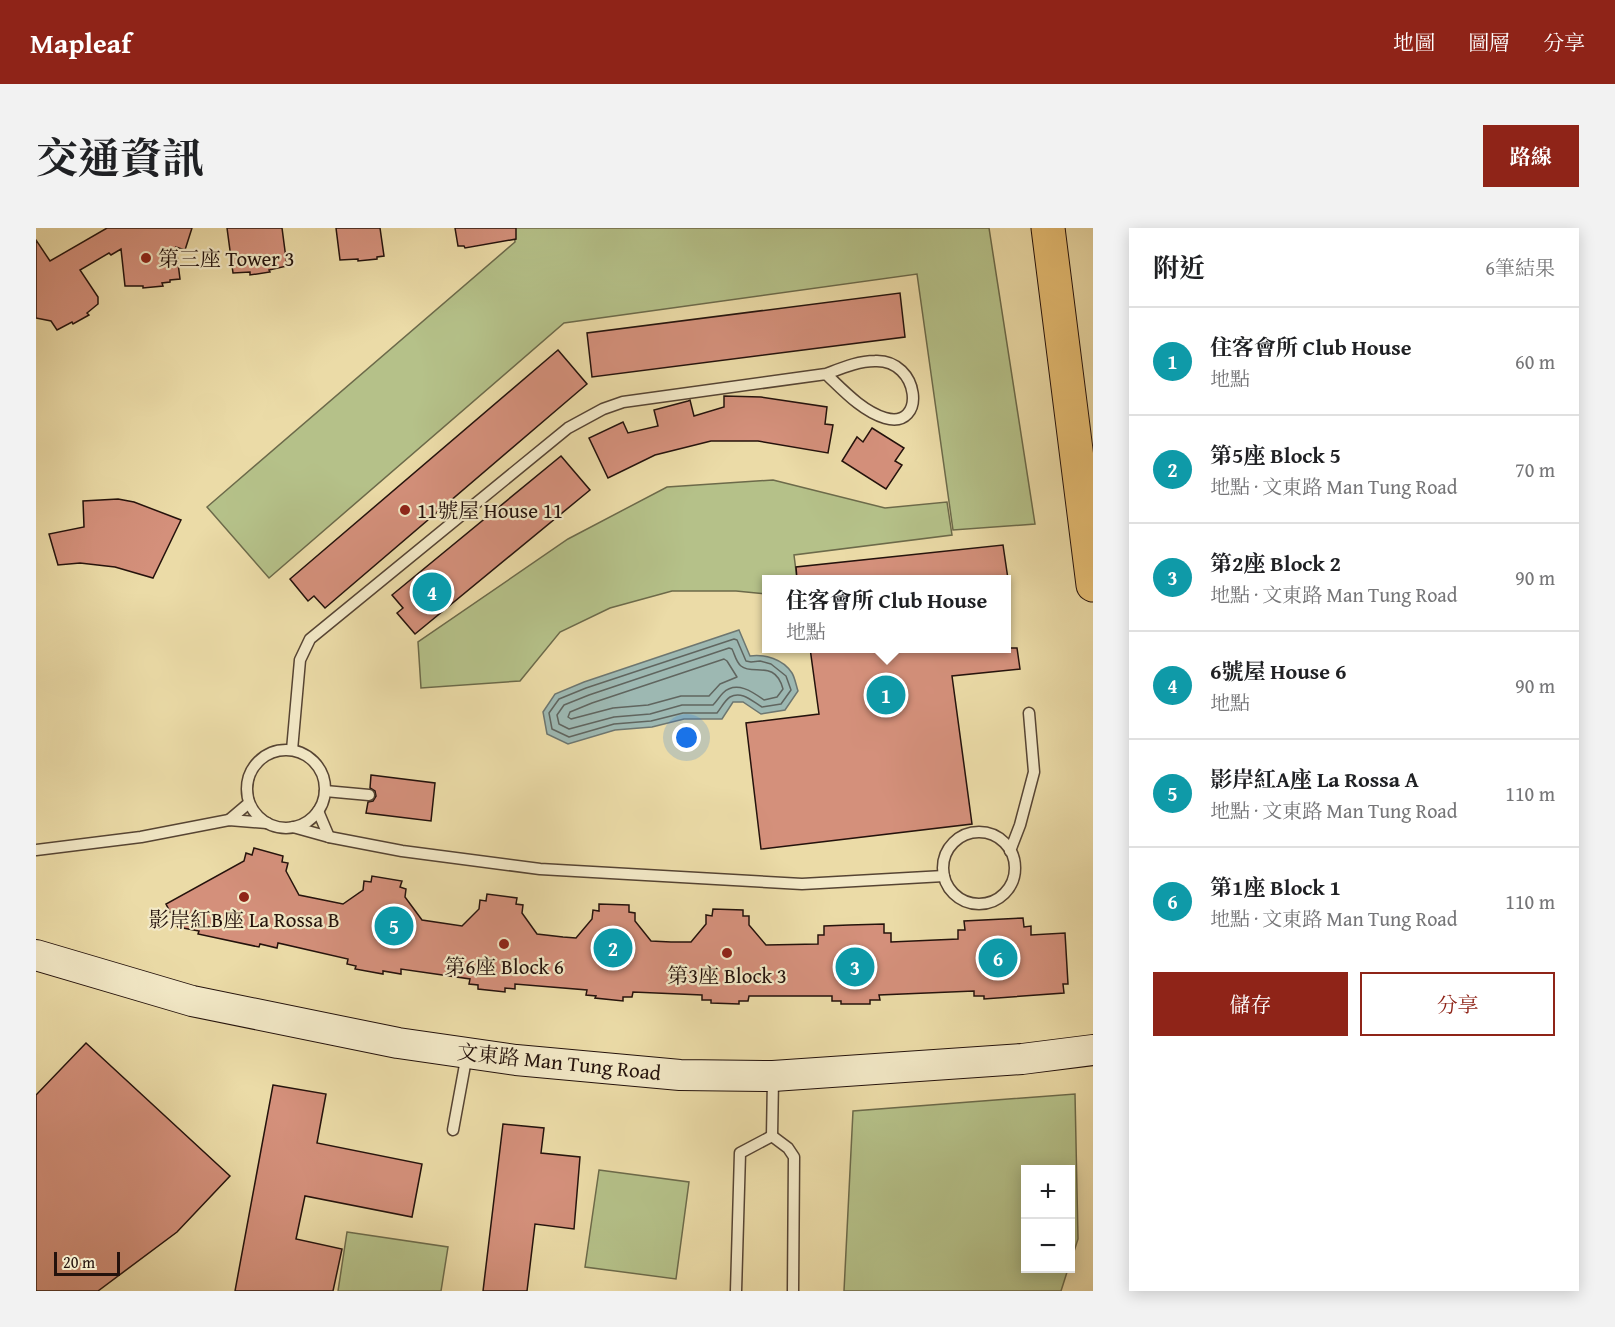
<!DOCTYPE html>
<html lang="zh-TW">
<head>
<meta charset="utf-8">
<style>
  :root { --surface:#fff; --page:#f2f2f2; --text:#202124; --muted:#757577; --line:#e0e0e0; --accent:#8f2418 }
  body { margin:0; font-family:"Gentium Book Plus","Noto Serif TC",serif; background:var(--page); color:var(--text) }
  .controls { position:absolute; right:18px; bottom:18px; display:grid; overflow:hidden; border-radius:0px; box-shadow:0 3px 15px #0003 }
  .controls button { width:54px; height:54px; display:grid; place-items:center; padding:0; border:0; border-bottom:2px solid var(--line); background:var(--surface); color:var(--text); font:30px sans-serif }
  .scale { position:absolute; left:18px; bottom:15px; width:66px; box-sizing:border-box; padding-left:6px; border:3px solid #24120c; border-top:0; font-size:16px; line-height:21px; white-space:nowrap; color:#24120c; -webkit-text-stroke:4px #f2e8c6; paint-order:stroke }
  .you { position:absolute; left:651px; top:510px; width:21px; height:21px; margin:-15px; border:4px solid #fff; border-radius:50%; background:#1a73e8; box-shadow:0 0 0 9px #1a73e833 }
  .badge { display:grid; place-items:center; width:39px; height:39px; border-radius:50%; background:var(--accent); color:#fff; font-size:20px; font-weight:700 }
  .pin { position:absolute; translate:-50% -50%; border:3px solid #fff; box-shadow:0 2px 6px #0006 }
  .popup { position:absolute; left:726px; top:347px; width:249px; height:78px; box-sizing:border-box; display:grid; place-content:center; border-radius:0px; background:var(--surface); filter:drop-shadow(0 2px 4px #0005); font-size:20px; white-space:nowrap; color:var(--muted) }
  .popup b { font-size:22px; color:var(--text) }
  .popup::after { content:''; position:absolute; left:50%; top:100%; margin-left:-12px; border:12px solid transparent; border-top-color:var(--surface) }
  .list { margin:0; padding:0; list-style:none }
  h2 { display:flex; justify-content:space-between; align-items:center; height:78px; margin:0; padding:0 24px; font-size:26px }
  h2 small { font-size:20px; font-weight:400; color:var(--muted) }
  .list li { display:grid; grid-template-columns:39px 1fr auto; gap:18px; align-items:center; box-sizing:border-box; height:108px; padding:0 24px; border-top:2px solid var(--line) }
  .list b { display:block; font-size:22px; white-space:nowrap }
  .list p { margin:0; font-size:20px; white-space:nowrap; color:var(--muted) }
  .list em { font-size:20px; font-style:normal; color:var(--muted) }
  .actions { display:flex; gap:12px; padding:18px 24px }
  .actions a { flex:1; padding:14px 0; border:2px solid var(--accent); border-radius:0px; text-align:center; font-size:21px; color:var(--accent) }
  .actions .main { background:var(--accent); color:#fff }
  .map { position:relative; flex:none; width:1057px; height:1063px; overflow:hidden; border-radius:0px }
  header { display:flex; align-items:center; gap:36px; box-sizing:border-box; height:84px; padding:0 30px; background:var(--accent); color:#fff }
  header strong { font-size:28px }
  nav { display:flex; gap:33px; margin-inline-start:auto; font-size:21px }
  .intro { display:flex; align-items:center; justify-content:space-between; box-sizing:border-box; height:144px; padding:0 36px }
  h1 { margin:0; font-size:42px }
  .button { padding:15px 27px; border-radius:0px; background:var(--accent); color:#fff; font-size:21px; font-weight:700 }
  main { display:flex; gap:36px; padding:0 36px }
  aside { flex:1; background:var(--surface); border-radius:0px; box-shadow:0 3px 15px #0003 }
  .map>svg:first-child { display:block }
  .green { fill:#b5c189; stroke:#6c6a4a; stroke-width:1.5 }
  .water { fill:#9db8b2; stroke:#6d7670; stroke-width:1.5 }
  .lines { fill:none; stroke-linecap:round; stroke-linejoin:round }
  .shore { stroke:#60655f; stroke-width:1.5 }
  .building { fill:#d4907b; stroke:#24120c; stroke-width:1.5 }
  .lane-casing { stroke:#564433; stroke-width:13 }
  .secondary-casing { stroke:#24120c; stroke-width:32 }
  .primary-casing { stroke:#24120c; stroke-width:35 }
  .lane { stroke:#f2e8c6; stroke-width:10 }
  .secondary { stroke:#f2e8c6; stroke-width:30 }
  .primary { stroke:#e6be74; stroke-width:33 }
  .poi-dot { fill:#8f2418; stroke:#f2e8c6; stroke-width:2 }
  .labels { text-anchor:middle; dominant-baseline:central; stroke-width:4.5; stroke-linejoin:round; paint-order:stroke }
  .poi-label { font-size:21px; fill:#24120c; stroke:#f2e8c6 }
  .street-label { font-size:21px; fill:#24120c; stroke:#f2e8c6 }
</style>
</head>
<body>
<header>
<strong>Mapleaf</strong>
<nav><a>地圖</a><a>圖層</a><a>分享</a></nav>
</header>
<div class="intro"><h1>交通資訊</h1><a class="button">路線</a></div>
<main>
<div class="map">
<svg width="1057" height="1063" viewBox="0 0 1057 1063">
  <rect width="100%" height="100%" fill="#ebdba7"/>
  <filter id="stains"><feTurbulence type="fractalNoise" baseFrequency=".00333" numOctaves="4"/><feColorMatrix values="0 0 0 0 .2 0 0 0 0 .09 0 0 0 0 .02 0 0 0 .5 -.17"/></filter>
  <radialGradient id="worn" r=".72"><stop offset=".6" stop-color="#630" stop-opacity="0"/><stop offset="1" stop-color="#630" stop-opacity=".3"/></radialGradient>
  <g class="green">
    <path d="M 478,0 L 953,0 L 999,296 L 917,302 L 881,46 L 528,95 L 233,350 L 171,279 L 479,14 Z"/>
    <path d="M 737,252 L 849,280 L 911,274 L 916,307 L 758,327 L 761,351 L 730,352 L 730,366 L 700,363 L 636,363 L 574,380 L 524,404 L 484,453 L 385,460 L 382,414 L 532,311 L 631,259 Z"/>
    <path d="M 1039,866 L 1042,1011 L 1035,1033 L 1034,942 L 990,942 L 990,1040 L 1032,1041 L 1025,1063 L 808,1063 L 817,883 Z"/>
    <path d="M 563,942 L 653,954 L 640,1051 L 549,1039 Z"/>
    <path d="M 311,1004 L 412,1019 L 405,1063 L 302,1063 Z"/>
  </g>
  <path class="water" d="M 703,402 L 714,428 C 729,426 747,431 756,445 C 759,450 760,457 762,463 L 749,482 L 725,486 L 707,474 L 697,474 L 686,491 L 648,491 L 616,499 L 579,502 L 532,516 L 511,506 L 507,484 L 519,466 L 548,454 Z"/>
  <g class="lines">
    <g class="shore">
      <path d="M 698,411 L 701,412 L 710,433 L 715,434 L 724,433 L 735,436 L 750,448 L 755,462 L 745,476 L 726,479 C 717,474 706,462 694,469 C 689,472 685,480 681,485 L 647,485 L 615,493 L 578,496 L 533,509 L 516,501 L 513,485 L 523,471 L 550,460 Z"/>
      <path d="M 693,420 L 696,421 C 699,427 700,434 705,438 C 717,448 739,431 747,461 L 741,469 L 728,472 C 717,464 700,452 687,465 C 683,469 681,473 677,477 L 646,477 L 614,486 L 578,489 L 533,501 L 523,496 L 521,487 L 528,477 L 553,467 Z"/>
      <path d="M 688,431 L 691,433 L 701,449 L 684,456 L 673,468 L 645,468 L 612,477 L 577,480 L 535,491 L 532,489 L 534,484 L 556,475 Z"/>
    </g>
  </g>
  <g class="building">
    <path d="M 71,0 L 156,0 L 149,22 L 140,19 L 144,51 L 134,52 L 134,54 L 126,55 L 127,58 L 107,60 L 107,58 L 89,58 L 85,21 L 75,27 L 73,25 L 44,42 L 62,69 L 62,76 L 51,85 L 53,87 L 37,96 L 36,94 L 21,102 L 15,93 L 0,90 L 0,12 L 14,33 Z"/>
    <path d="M 191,0 L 246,0 L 251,38 L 233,42 L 234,44 L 214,47 L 214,44 L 197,45 Z"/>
    <path d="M 300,0 L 344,0 L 348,28 L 341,29 L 341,31 L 322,33 L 322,31 L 304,32 Z"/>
    <path d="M 419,0 L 480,0 L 480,11 L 429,20 L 428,18 L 422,18 Z"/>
    <path d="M 864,65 L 869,109 L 556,149 L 551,105 Z"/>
    <path d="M 522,122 L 551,156 L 289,380 L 278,368 L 272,373 L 254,351 Z"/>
    <path d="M 688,168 L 725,169 L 791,179 L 789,196 L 797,197 L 792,225 L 722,213 L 675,213 L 619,227 L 572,250 L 553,210 L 587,194 L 592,205 L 622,198 L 618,182 L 652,173 L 654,172 L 658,188 L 688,179 Z"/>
    <path d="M 836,200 L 868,220 L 859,233 L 866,237 L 850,261 L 806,233 L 821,209 L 827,214 Z"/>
    <path d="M 525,228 L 554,262 L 379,406 L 361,385 L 367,380 L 356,367 Z"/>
    <path d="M 82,271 L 98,274 L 145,292 L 117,350 L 79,339 L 44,335 L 22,337 L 13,306 L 48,299 L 47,273 Z"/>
    <path d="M 967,317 L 972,351 L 761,351 L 760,339 Z"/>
    <path d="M 774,420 L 981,420 L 984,441 L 916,448 L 936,596 L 725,621 L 710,495 L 783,486 Z"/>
    <path d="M 335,547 L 399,555 L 395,593 L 330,585 L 332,574 L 337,573 L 340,568 L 339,563 L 334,560 Z"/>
    <path d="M 218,620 L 247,628 L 246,634 L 252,635 L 250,643 L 263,667 L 307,676 L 327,662 L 328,653 L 335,654 L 336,648 L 366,653 L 364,659 L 370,661 L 369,669 L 386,692 L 426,698 L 443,681 L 444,672 L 450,673 L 451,666 L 481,670 L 480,676 L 487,677 L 486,685 L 501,706 L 527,709 L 540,710 L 556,691 L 557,682 L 563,683 L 563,676 L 593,677 L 593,684 L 599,685 L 599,693 L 615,713 L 635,714 L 655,714 L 670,696 L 670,687 L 676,688 L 677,681 L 707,682 L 707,688 L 713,688 L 713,697 L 730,717 L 782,716 L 782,707 L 788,707 L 788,698 L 813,697 L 848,696 L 848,705 L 855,705 L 855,714 L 922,711 L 922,702 L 929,702 L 928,693 L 987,690 L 988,699 L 995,698 L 995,707 L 1029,705 L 1032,756 L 1027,756 L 1028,765 L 948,771 L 948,768 L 938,768 L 938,763 L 843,767 L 844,772 L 834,772 L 834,776 L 805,776 L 805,773 L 796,773 L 796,768 L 713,768 L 712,773 L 703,773 L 703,776 L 675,775 L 675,772 L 666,772 L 666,767 L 597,764 L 596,769 L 587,769 L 587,773 L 559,770 L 560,768 L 550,767 L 551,762 L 479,756 L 479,761 L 469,760 L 469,764 L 442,761 L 442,757 L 433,756 L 434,751 L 365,741 L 365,746 L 347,743 L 347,746 L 319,741 L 320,738 L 311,736 L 312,731 L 242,715 L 241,720 L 224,716 L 223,719 L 162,706 L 163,703 L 142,699 L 130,676 L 208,633 L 210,625 L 216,627 Z"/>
    <path d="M 50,815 L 194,948 L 141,1004 L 62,1063 L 0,1063 L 0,867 Z"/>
    <path d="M 237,857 L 290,866 L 281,915 L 386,936 L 376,989 L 269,968 L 260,1011 L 306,1021 L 297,1063 L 199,1063 Z"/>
    <path d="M 467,896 L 508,900 L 505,925 L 544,929 L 538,1001 L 499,996 L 491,1063 L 447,1063 Z"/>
  </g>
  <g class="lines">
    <g class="lane-casing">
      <g id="lane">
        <path d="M 256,522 L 264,432 L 274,411 L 532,200 L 567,181 L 587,174 L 790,146 C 806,140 822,133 839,133 C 884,131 891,202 849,190 C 826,183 807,162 790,146"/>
        <circle cx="250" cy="561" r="39"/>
        <path d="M 289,563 L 333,567"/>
        <path d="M 282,583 L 293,609"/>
        <path d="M 193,592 L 213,575"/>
        <path d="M 257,599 L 293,609 L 366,623 L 504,641 L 766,656 L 908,648"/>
        <circle cx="943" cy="640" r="36"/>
        <path d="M 0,622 L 105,609 L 193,592 L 231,595"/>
        <path d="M 974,623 L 984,597 L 998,544 L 993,485"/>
        <path d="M 417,902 L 431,826"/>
        <path d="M 736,908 L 752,920 L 758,929 L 757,1063"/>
        <path d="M 736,908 L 737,851"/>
        <path d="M 700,1063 L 704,925 L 736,908"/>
      </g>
    </g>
    <g class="secondary-casing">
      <path id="secondary" d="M 0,727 L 156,773 L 362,815 L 480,832 L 644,847 L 737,848 L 986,831 L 1057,822"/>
    </g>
    <g class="primary-casing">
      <path id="primary" d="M 1012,0 L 1057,357"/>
    </g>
    <use href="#lane" class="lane"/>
    <use href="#secondary" class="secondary"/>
    <use href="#primary" class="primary"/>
  </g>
  <g class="poi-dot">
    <circle cx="110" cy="30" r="6"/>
    <circle cx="369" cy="282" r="6"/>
    <circle cx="208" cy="669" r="6"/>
    <circle cx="468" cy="716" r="6"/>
    <circle cx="691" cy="725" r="6"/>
  </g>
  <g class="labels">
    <g class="poi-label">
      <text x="122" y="30" text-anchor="start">第三座 Tower 3</text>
      <text x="381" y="282" text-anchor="start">11號屋 House 11</text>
      <text x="208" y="691">影岸紅B座 La Rossa B</text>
      <text x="468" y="738">第6座 Block 6</text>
      <text x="691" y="747">第3座 Block 3</text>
    </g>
    <g class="street-label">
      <text transform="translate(523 834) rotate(6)">文東路 Man Tung Road</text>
    </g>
  </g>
  <rect width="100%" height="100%" filter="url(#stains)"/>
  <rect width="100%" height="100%" fill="url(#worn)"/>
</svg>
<div class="controls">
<button>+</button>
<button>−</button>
</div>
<div class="scale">20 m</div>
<div class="you"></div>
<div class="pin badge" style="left:850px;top:467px;background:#0f9aa8">1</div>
<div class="popup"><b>住客會所 Club House</b>地點</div>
<div class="pin badge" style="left:577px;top:720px;background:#0f9aa8">2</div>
<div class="pin badge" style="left:819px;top:739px;background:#0f9aa8">3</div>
<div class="pin badge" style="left:396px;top:364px;background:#0f9aa8">4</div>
<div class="pin badge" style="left:358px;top:698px;background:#0f9aa8">5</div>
<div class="pin badge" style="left:962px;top:730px;background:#0f9aa8">6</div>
</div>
<aside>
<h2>附近<small>6筆結果</small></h2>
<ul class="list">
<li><span class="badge" style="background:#0f9aa8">1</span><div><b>住客會所 Club House</b><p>地點</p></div><em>60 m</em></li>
<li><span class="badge" style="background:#0f9aa8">2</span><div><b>第5座 Block 5</b><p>地點 · 文東路 Man Tung Road</p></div><em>70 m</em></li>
<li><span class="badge" style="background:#0f9aa8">3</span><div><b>第2座 Block 2</b><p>地點 · 文東路 Man Tung Road</p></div><em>90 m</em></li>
<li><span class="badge" style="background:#0f9aa8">4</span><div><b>6號屋 House 6</b><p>地點</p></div><em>90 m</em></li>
<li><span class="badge" style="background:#0f9aa8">5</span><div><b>影岸紅A座 La Rossa A</b><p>地點 · 文東路 Man Tung Road</p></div><em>110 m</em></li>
<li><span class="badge" style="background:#0f9aa8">6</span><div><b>第1座 Block 1</b><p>地點 · 文東路 Man Tung Road</p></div><em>110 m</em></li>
</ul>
<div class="actions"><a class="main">儲存</a><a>分享</a></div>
</aside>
</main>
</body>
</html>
